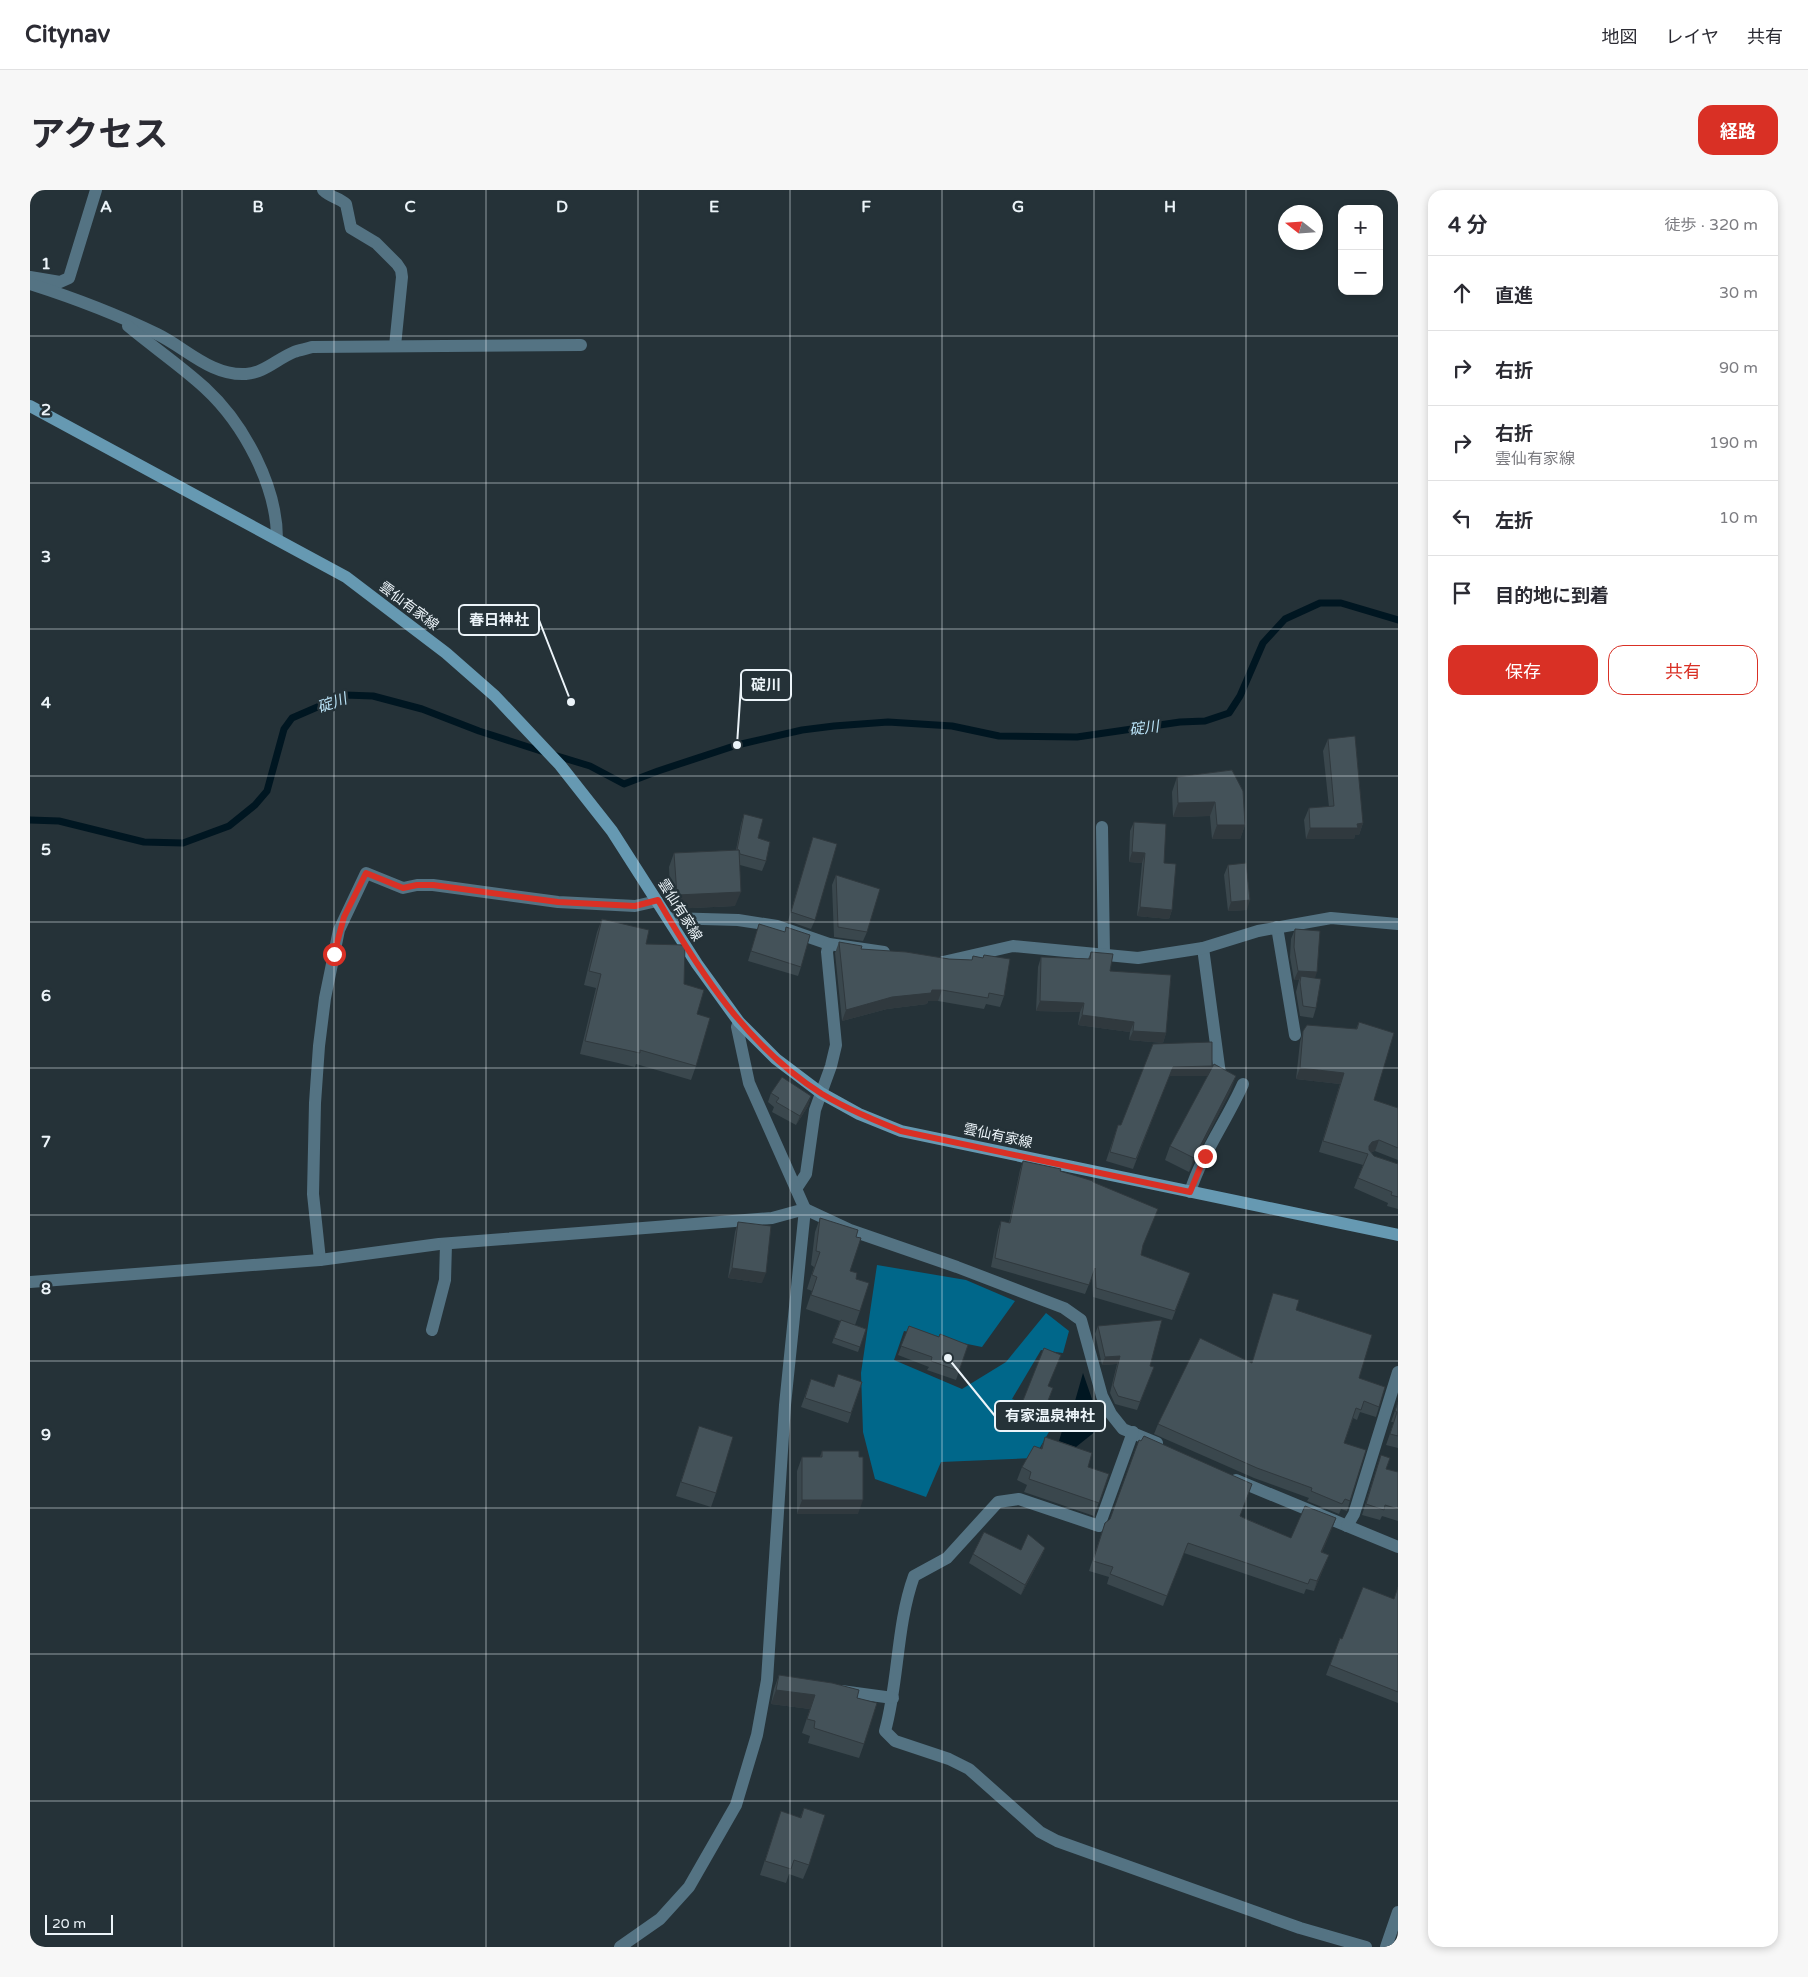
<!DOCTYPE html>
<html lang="ja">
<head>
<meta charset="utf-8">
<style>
  :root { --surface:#fff; --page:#f7f7f7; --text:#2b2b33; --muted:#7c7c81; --line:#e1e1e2; --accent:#d93025 }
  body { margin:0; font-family:"Varela Round","Noto Sans JP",sans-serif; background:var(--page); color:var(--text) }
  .controls { position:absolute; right:15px; top:15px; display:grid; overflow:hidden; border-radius:10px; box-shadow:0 2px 8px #0003 }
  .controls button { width:45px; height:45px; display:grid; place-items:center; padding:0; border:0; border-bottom:1px solid var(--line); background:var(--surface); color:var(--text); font:25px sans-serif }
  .compass { position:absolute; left:1248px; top:15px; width:45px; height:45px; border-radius:50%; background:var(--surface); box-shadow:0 2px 8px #0003; rotate:287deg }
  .scale { position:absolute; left:15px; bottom:12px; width:68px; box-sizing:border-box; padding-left:5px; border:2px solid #ecf4f9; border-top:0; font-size:14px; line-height:18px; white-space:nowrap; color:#ecf4f9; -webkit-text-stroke:4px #253238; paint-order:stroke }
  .stop { position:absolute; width:15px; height:15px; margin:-11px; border:4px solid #d93025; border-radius:50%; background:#fff }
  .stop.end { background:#d93025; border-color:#fff; box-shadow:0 1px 5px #0008 }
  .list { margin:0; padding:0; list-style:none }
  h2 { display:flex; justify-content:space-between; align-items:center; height:65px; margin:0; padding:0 20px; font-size:21px }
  h2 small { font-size:16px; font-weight:400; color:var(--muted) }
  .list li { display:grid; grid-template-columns:32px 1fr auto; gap:15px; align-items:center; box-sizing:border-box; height:75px; padding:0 20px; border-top:1px solid var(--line) }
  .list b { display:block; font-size:19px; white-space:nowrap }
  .list p { margin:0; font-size:16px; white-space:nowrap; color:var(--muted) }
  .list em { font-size:16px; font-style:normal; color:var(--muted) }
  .actions { display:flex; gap:10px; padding:15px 20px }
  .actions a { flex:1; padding:11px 0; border:1px solid var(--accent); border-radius:15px; text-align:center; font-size:18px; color:var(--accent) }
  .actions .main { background:var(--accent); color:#fff }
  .icon { flex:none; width:28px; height:28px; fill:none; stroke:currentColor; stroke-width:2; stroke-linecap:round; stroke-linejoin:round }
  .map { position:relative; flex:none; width:1368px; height:1757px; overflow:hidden; border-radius:15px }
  header { display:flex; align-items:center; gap:30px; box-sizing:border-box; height:70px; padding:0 25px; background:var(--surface); border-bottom:1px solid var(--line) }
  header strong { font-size:24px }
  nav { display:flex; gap:28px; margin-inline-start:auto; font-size:18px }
  .intro { display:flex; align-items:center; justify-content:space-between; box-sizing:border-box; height:120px; padding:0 30px }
  h1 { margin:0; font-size:35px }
  .button { padding:12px 22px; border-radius:15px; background:var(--accent); color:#fff; font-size:18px; font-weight:700 }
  main { display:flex; gap:30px; padding:0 30px }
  aside { flex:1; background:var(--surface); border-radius:15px; box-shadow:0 2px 8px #0003 }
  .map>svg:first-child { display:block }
  .forest { fill:#00678a }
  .water { fill:#001621 }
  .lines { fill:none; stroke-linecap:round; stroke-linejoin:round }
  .stream { stroke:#001621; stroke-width:7 }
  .street { stroke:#547383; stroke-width:12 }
  .secondary { stroke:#6699b2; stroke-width:12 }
  .wall { fill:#3a474d }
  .shaded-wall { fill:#30393e }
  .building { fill:#445259; stroke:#30393e }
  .route { stroke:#d93025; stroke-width:6 }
  .grid { fill:none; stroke:#ecf4f9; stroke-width:1; stroke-opacity:0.55 }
  .labels { text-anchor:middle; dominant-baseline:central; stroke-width:5; stroke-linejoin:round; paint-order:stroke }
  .street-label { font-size:14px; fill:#ecf4f9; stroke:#253238 }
  .water-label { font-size:15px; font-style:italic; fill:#b9e2f6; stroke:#253238 }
  .grid-label { font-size:16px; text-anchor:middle; font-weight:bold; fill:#ecf4f9; stroke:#253238; stroke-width:5; stroke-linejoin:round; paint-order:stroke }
  .leader { fill:none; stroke:#ecf4f9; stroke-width:2 }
  .callout-dot { fill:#ecf4f9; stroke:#253238; stroke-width:2 }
  .callout { fill:#253238; stroke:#ecf4f9; stroke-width:2 }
  .callout-label { font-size:15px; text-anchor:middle; font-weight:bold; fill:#ecf4f9 }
</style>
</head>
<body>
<header>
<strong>Citynav</strong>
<nav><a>地図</a><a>レイヤ</a><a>共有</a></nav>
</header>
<div class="intro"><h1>アクセス</h1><a class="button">経路</a></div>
<main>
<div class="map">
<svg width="1368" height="1757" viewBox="0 0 1368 1757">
  <rect width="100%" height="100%" fill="#253238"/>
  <path class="forest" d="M 847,1075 L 936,1090 L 985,1111 L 952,1157 L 874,1141 L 864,1170 L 932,1199 L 976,1172 L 1016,1123 L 1039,1141 L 1033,1163 L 1011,1160 L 982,1209 L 1028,1226 L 1004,1268 L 911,1272 L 896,1307 L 845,1289 L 833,1242 L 831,1183 Z"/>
  <path class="water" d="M 1053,1183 L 1063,1212 L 1056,1218 L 1055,1233 L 1066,1241 L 1046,1257 L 1029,1251 L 1035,1231 L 1046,1226 L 1049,1216 L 1045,1211 Z"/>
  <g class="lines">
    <g class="stream">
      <path d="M 524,565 L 560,576 L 594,594 L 628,581 L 707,555 L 772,540 L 804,536 L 858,532 L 922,536 L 969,546 L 1047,547 L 1150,532 L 1175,531 L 1199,523 L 1210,506 L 1233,453 L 1255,429 L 1290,413 L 1311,413 L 1368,430"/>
      <path d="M 0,630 L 29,631 L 114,652 L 153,653 L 199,636 L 225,615 L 237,601 L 254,539 L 262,528 L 315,505 L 343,506 L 392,519 L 449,541 L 514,562"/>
    </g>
    <g class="street">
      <path d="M 293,0 C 300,7 309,8 316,14 L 321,38 L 346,53 L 367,74 L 371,80 L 372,87 L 365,156"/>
      <path d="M 0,87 L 30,92 L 39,88 L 66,0"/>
      <path d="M 0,94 C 44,108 86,124 127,144 C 156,158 181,186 216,184 C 234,183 247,169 264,162 C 269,160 276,159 282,157 L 551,155"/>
      <path d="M 98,136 C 123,157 151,176 175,198 C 214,234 247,296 247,349"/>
      <path d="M 1072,637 L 1074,764"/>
      <path d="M 638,728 L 708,730 L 747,736 L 799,754 L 854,762"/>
      <path d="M 1247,737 L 1265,845"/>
      <path d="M 1173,758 L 1190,884"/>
      <path d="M 913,772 L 983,756 L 1108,768 L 1173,758 L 1228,741 L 1301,728 L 1368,734"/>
      <path d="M 766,999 L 776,984 L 785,920 L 801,876 L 806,855 L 797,762 L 799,754"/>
      <path d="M 1160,1002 C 1172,964 1197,930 1213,894"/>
      <path d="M 290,1070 L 283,1004 L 285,913 L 289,856 L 295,808 L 309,740 L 336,683 L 373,698 L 387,695 L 403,695 L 528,712 L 605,716 L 627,711"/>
      <path d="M 0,1092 L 290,1070 L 409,1054 L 742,1028 L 775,1019 L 820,1040 L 927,1077 L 1034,1118 L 1051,1130 L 1072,1206 L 1081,1224 L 1093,1239 L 1127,1253"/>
      <path d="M 402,1140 L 415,1090 L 416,1054"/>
      <path d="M 1103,1242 L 1069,1336 L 989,1309 L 968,1312 L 917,1368 L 884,1386 C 866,1436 869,1491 855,1541 L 865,1551 L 919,1569 L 939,1579 L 1010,1642 L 1027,1651 L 1270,1738 L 1336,1757"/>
      <path d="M 1206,1290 L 1368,1357"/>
      <path d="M 1317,1336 L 1324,1324 L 1368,1182"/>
      <path d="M 811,1501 L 863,1508"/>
      <path d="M 590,1757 L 630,1729 L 659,1697 L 706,1615 L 727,1545 L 737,1490 L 755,1215 L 775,1019 L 719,893 L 707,837 L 709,832"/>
      <path d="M 1356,1757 L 1368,1722"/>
    </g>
    <path class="secondary" d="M 0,216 L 316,387 L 416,463 L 465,506 L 530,575 L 582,641 L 667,774 L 709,832 L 746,869 L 791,903 L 829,924 L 871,941 L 1368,1045"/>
  </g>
  <g class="wall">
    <path d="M 1298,549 L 1333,633 L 1329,645 L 1325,645 L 1324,649 L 1276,649 L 1274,630 L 1279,618 L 1299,617 L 1293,561 Z"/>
    <path d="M 1202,580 L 1215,635 L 1210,649 L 1182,649 L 1180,626 L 1143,627 L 1142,602 L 1147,587 Z"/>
    <path d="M 714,624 L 728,648 L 736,671 L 732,681 L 710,675 L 705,716 L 641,719 L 639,677 L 644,663 L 706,660 L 711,634 Z"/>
    <path d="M 1104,632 L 1134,673 L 1142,720 L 1139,729 L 1107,726 L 1112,673 L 1099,672 L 1100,641 Z"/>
    <path d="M 783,647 L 785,730 L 781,739 L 758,731 Z"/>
    <path d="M 1198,675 L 1217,720 L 1198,721 L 1194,685 Z"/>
    <path d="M 806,685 L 837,742 L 833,751 L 804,747 L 802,695 Z"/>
    <path d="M 572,729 L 616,754 L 654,794 L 667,824 L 666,876 L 661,890 L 606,874 L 605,877 L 550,864 L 566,798 L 554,795 L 567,742 Z"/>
    <path d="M 729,734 L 771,777 L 768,786 L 718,771 Z"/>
    <path d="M 1265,739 L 1285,788 L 1286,818 L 1283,828 L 1270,826 L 1266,802 L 1269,790 L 1264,790 L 1260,767 L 1261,749 Z"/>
    <path d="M 809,752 L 831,759 L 919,769 L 942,770 L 943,766 L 953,768 L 954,765 L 974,806 L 970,817 L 956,814 L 954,819 L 908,811 L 898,811 L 897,814 L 857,819 L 812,831 L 805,763 Z"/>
    <path d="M 1061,762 L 1136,843 L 1133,853 L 1099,850 L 1100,842 L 1048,835 L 1050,822 L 1006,821 L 1008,777 L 1011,767 L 1058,769 Z"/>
    <path d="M 1329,832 L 1344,910 L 1368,918 L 1368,970 L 1345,961 L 1341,962 L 1344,966 L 1368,974 L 1368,1019 L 1357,1016 L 1358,1013 L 1324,998 L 1333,975 L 1289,962 L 1310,894 L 1266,889 L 1270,852 L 1273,841 L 1326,839 Z"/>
    <path d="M 1123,854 L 1182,876 L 1181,880 L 1201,900 L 1159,982 L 1135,970 L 1140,956 L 1178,886 L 1139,886 L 1103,979 L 1076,971 L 1088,935 L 1091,935 Z"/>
    <path d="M 741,903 L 781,906 L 778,916 L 766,935 L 742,922 L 744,917 L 738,912 Z"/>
    <path d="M 993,971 L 1030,981 L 1063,992 L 1124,1028 L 1112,1057 L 1111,1065 L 1160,1083 L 1142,1130 L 1063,1107 L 1062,1087 L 1055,1104 L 961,1077 L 968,1040 L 971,1031 L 979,1033 L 990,980 Z"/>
    <path d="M 790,1028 L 826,1047 L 820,1081 L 826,1089 L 830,1121 L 825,1135 L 836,1139 L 828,1162 L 802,1153 L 810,1131 L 776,1119 L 782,1101 L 777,1099 L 784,1077 L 781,1075 L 785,1042 Z"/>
    <path d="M 708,1032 L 732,1093 L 698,1088 L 705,1042 Z"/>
    <path d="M 1243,1103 L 1266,1120 L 1329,1188 L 1349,1217 L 1346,1227 L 1330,1222 L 1327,1230 L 1323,1228 L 1314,1253 L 1320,1311 L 1317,1321 L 1311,1319 L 1309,1324 L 1277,1311 L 1279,1308 L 1224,1288 L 1124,1244 L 1128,1234 L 1222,1173 Z"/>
    <path d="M 879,1136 L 909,1147 L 938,1155 L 926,1190 L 897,1180 L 899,1177 L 868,1165 Z"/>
    <path d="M 1068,1136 L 1120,1176 L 1124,1177 L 1107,1220 L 1085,1214 L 1080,1203 L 1087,1174 L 1072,1175 L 1065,1144 Z"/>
    <path d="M 1014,1158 L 1018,1196 L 1023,1198 L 1010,1232 L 988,1223 Z"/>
    <path d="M 781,1189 L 804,1197 L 832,1192 L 818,1233 L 771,1217 Z"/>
    <path d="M 1368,1212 L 1368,1258 L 1356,1255 L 1364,1232 L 1361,1232 Z"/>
    <path d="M 669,1236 L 686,1303 L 681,1317 L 646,1306 Z"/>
    <path d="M 1015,1247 L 1058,1277 L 1079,1284 L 1064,1326 L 994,1302 L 997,1295 L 987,1290 L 992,1277 L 1011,1259 Z"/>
    <path d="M 792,1261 L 828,1324 L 767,1324 L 767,1281 L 772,1267 L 790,1267 Z"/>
    <path d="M 1351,1265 L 1356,1279 L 1368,1282 L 1368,1331 L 1352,1326 L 1350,1330 L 1332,1325 Z"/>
    <path d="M 1210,1326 L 1261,1348 L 1306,1328 L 1292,1362 L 1299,1365 L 1284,1401 L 1276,1399 L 1274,1404 L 1154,1363 L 1133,1416 L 1077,1394 L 1079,1387 L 1059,1381 L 1075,1333 Z"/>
    <path d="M 1015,1358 L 1011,1367 L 991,1405 L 939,1373 L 943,1364 Z"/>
    <path d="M 1368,1397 L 1368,1513 L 1296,1485 L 1310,1448 L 1312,1449 L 1364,1409 Z"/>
    <path d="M 749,1485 L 827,1508 L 834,1554 L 829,1568 L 778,1553 L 780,1546 L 772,1543 L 780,1519 L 741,1514 L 744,1499 Z"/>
    <path d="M 774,1618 L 779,1675 L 773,1689 L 759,1684 L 756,1693 L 730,1685 L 751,1621 L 770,1628 Z"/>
  </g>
  <g class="shaded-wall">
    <path d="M 1185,612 L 1180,626 L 1143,627 L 1148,613 Z"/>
    <path d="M 1333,633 L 1329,645 L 1325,645 L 1324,649 L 1276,649 L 1280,638 Z"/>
    <path d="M 1187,635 L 1215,635 L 1210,649 L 1182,649 Z"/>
    <path d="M 1102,662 L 1115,663 L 1112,673 L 1099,672 Z"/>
    <path d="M 711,702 L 705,716 L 641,719 L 647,705 Z"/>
    <path d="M 1220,710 L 1217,720 L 1198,721 L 1201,712 Z"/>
    <path d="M 1110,717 L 1142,720 L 1139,729 L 1107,726 Z"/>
    <path d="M 1268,781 L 1287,782 L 1284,791 L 1271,786 L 1269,790 L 1264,790 Z"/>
    <path d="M 902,800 L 912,800 L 908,811 L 898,811 L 897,814 L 857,819 L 812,831 L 816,820 L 862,807 Z"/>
    <path d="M 1010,811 L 1054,813 L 1050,822 L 1006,821 Z"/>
    <path d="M 1052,825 L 1104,832 L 1100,842 L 1048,835 Z"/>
    <path d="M 1103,841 L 1136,843 L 1133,853 L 1099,850 Z"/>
    <path d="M 1182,876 L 1179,886 L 1139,886 L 1103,979 L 1143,877 Z"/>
    <path d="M 1270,878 L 1314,883 L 1310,894 L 1266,889 Z"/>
    <path d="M 1206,886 L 1201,900 L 1159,982 L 1164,968 Z"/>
    <path d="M 781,906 L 778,916 L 766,935 L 770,926 Z"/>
    <path d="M 1349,950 L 1345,961 L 1338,963 L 1339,956 L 1342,952 Z"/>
    <path d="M 702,1078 L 736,1083 L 732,1093 L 698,1088 Z"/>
    <path d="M 1090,1166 L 1087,1174 L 1072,1175 L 1075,1167 Z"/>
    <path d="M 772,1310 L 833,1310 L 828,1324 L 767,1324 Z"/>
    <path d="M 1306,1328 L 1302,1339 L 1288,1372 L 1291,1362 Z"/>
    <path d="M 1015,1358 L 1011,1367 L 991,1405 L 995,1395 Z"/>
    <path d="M 1299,1365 L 1295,1375 L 1284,1401 L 1287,1391 Z"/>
    <path d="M 746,1500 L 785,1505 L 780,1519 L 741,1514 Z"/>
  </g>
  <g class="building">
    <path d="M 1325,546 L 1333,633 L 1327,634 L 1328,638 L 1280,638 L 1279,618 L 1304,616 L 1298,549 Z"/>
    <path d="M 1202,580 L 1213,601 L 1215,635 L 1187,635 L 1185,612 L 1148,613 L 1147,587 Z"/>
    <path d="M 714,624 L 733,629 L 728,648 L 740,652 L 736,671 L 710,664 L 709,660 L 707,660 Z"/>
    <path d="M 1104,632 L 1136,634 L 1134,673 L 1146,674 L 1142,720 L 1110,717 L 1115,663 L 1102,662 Z"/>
    <path d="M 783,647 L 807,654 L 785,730 L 761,722 Z"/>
    <path d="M 709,660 L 711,702 L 647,705 L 644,663 Z"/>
    <path d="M 1216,673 L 1220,710 L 1201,712 L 1198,675 Z"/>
    <path d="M 806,685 L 850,699 L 837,742 L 808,737 Z"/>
    <path d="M 572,729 L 619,740 L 616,754 L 655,755 L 654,794 L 674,800 L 667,824 L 680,828 L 666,876 L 610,860 L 610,863 L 555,851 L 571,784 L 559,781 Z"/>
    <path d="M 729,734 L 755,742 L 756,737 L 780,745 L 771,777 L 721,761 Z"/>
    <path d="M 1265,739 L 1290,741 L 1287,782 L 1268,781 L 1264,757 Z"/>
    <path d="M 809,752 L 832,756 L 831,759 L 876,762 L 919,769 L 942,770 L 943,766 L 953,768 L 954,765 L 980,769 L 974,806 L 959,803 L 958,808 L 912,800 L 902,800 L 901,803 L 862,807 L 816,820 Z"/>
    <path d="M 1061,762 L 1083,764 L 1080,781 L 1141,785 L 1136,843 L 1103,841 L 1104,832 L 1052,825 L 1054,813 L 1010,811 L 1011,767 L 1060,769 Z"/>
    <path d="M 1271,786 L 1291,789 L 1286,818 L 1273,816 L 1270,792 Z"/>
    <path d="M 1329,832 L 1364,843 L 1344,910 L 1368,918 L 1368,958 L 1349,950 L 1342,952 L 1339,956 L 1339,960 L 1344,966 L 1368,974 L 1368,1007 L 1361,1005 L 1362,1002 L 1328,988 L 1338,964 L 1293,951 L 1314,883 L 1270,878 L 1273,841 L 1277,835 L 1327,839 Z"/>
    <path d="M 1182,852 L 1182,876 L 1143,877 L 1106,969 L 1080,962 L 1088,935 L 1091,935 L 1123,854 Z"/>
    <path d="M 1184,874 L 1206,886 L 1164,968 L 1140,956 Z"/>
    <path d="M 752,887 L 781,906 L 770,926 L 746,912 L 749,908 L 741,903 Z"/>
    <path d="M 993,971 L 1031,979 L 1030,981 L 1063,991 L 1063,992 L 1128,1019 L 1113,1055 L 1111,1065 L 1160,1083 L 1145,1121 L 1066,1098 L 1065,1078 L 1059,1095 L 965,1068 L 971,1031 L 980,1033 Z"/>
    <path d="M 790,1028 L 828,1040 L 826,1047 L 831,1048 L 820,1081 L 827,1083 L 826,1089 L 839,1093 L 830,1121 L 781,1105 L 787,1087 L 782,1085 L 790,1062 L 786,1061 Z"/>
    <path d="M 708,1032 L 741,1036 L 736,1083 L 702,1078 Z"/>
    <path d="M 1243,1103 L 1269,1110 L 1266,1120 L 1342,1145 L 1329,1188 L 1355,1197 L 1349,1217 L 1334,1211 L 1331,1220 L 1326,1218 L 1314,1253 L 1336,1260 L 1320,1311 L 1315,1309 L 1312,1314 L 1281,1301 L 1282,1298 L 1227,1278 L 1128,1234 L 1170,1148 L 1222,1173 Z"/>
    <path d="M 811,1130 L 836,1139 L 830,1157 L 804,1148 Z"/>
    <path d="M 1132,1130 L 1120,1176 L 1124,1177 L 1110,1212 L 1088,1206 L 1083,1195 L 1090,1166 L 1075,1167 L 1068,1136 Z"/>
    <path d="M 879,1136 L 909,1147 L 910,1144 L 938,1155 L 929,1181 L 901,1171 L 902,1167 L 871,1156 Z"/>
    <path d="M 1014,1158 L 1031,1165 L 1018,1196 L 1023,1198 L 1011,1228 L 990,1218 Z"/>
    <path d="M 808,1184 L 832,1192 L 821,1223 L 775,1208 L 781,1189 L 804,1197 Z"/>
    <path d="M 1368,1212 L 1368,1246 L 1360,1244 L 1367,1222 L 1365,1221 Z"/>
    <path d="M 669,1236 L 703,1247 L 686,1303 L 651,1292 Z"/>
    <path d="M 1114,1246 L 1222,1294 L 1210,1326 L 1216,1329 L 1261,1348 L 1275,1316 L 1306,1328 L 1291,1362 L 1299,1365 L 1287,1391 L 1280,1389 L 1278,1394 L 1158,1353 L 1137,1406 L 1080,1384 L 1083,1377 L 1063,1371 L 1075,1333 L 1080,1329 L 1109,1250 L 1111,1251 Z"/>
    <path d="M 1015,1247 L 1062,1263 L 1058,1277 L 1079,1284 L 1069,1313 L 999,1289 L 1001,1282 L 992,1277 L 1004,1256 L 1012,1259 Z"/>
    <path d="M 792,1261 L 829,1261 L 829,1267 L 833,1267 L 833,1310 L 772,1310 L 772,1267 L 792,1267 Z"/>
    <path d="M 1351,1265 L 1360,1268 L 1356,1279 L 1368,1282 L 1368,1319 L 1355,1315 L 1354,1320 L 1336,1314 Z"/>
    <path d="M 954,1342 L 991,1360 L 998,1344 L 1015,1358 L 995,1395 L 943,1364 Z"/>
    <path d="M 1333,1397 L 1364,1409 L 1368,1397 L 1368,1502 L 1300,1475 L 1310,1448 L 1312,1449 Z"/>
    <path d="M 749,1485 L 802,1493 L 829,1500 L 827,1508 L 847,1513 L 834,1554 L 784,1538 L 785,1531 L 777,1529 L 785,1505 L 746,1500 Z"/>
    <path d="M 774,1618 L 795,1625 L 779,1675 L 764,1670 L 761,1679 L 735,1671 L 751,1621 L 771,1628 Z"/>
  </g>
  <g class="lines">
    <path class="route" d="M 304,764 L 314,727 L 336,683 L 373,698 L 387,695 L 403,695 L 528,712 L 605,716 L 628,710 C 671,784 718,857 792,904 C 817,919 844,930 871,941 L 1160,1002 L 1175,966"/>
  </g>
  <path class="grid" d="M 152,0 L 152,1757M 304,0 L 304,1757M 456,0 L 456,1757M 608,0 L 608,1757M 760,0 L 760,1757M 912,0 L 912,1757M 1064,0 L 1064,1757M 1216,0 L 1216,1757M 0,146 L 1368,146M 0,293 L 1368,293M 0,439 L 1368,439M 0,586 L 1368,586M 0,732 L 1368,732M 0,878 L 1368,878M 0,1025 L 1368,1025M 0,1171 L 1368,1171M 0,1318 L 1368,1318M 0,1464 L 1368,1464M 0,1611 L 1368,1611"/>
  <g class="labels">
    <g class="street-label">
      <text transform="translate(379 416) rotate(37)">雲仙有家線</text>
      <text transform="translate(650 720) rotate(58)">雲仙有家線</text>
      <text transform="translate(968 946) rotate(12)">雲仙有家線</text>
    </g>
    <g class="water-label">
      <text transform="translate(302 513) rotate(-20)">碇川</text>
      <text transform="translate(1114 538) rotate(-7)">碇川</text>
    </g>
  </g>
  <g class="grid-label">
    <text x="76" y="22">A</text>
    <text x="228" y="22">B</text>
    <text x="380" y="22">C</text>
    <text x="532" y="22">D</text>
    <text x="684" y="22">E</text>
    <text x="836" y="22">F</text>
    <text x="988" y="22">G</text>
    <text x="1140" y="22">H</text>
    <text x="16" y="79">1</text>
    <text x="16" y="225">2</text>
    <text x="16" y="372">3</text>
    <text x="16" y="518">4</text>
    <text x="16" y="665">5</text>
    <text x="16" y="811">6</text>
    <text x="16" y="957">7</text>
    <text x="16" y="1104">8</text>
    <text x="16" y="1250">9</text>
  </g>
  <path class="leader" d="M541 512L509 430M707 555L711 495M918 1168L965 1226"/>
  <g class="callout-dot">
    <circle cx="541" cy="512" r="5"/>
    <circle cx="707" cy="555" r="5"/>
    <circle cx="918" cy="1168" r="5"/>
  </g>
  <g class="callout">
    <rect x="429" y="415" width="80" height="30" rx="5"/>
    <rect x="711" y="480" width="50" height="30" rx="5"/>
    <rect x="965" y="1211" width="110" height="30" rx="5"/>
  </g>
  <g class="callout-label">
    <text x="469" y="435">春日神社</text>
    <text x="736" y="500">碇川</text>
    <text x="1020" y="1231">有家温泉神社</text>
  </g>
</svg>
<div class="controls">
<button>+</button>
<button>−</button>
</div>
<svg class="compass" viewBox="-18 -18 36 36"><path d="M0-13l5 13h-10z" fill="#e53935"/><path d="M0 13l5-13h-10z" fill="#7c7c81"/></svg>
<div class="scale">20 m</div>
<div class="stop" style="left:304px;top:764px"></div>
<div class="stop end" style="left:1175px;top:966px"></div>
</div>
<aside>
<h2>4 分<small>徒歩 · 320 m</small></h2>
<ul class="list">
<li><svg class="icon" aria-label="ahead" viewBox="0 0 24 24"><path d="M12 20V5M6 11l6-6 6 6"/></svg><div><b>直進</b></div><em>30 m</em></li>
<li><svg class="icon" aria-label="right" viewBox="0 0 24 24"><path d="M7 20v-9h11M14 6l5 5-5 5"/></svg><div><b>右折</b></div><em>90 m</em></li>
<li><svg class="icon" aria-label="right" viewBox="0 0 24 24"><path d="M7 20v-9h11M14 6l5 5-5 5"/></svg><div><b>右折</b><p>雲仙有家線</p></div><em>190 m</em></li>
<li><svg class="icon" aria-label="left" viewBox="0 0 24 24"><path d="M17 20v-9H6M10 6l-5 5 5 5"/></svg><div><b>左折</b></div><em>10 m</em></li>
<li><svg class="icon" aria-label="arrive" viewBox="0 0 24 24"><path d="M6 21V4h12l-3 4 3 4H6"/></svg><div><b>目的地に到着</b></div></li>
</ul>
<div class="actions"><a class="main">保存</a><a>共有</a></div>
</aside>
</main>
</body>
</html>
